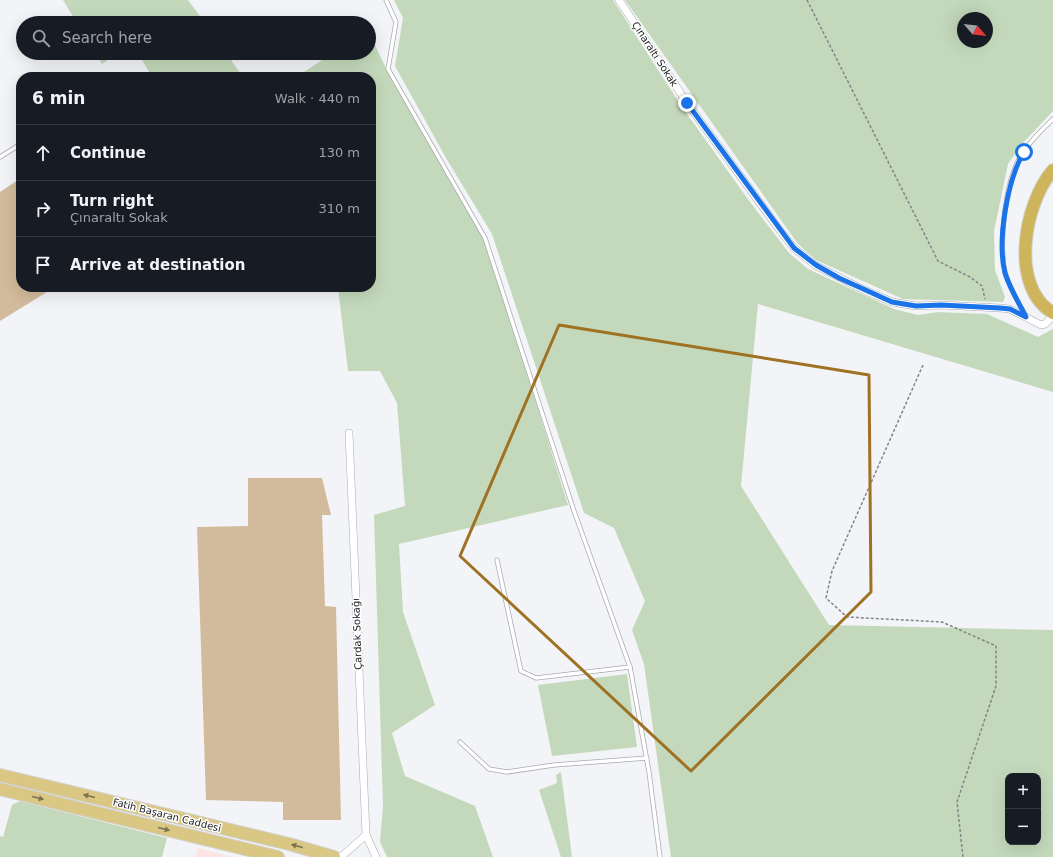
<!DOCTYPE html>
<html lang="en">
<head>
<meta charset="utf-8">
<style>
  :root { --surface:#171b24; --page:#242831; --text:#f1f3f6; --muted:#9ea1a6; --line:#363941 }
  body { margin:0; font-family:"DejaVu Sans",sans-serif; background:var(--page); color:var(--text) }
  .controls { position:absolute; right:12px; bottom:12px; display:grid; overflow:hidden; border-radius:8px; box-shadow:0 4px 16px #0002 }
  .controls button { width:36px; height:36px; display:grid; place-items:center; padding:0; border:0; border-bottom:1px solid var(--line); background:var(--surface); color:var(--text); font:20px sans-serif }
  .compass { position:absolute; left:957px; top:12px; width:36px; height:36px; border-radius:50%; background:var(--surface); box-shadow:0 4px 16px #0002; rotate:118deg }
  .stop { position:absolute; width:12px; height:12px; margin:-9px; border:3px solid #1a73e8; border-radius:50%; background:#fff }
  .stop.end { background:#1a73e8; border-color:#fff; box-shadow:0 1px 4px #0008 }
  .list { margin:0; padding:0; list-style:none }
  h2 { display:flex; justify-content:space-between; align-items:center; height:52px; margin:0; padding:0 16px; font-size:17px }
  h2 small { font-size:13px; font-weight:400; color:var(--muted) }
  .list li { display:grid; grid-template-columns:26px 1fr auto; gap:12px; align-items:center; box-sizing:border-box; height:56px; padding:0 16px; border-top:1px solid var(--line) }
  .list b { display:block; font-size:15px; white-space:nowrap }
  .list p { margin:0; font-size:13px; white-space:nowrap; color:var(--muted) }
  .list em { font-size:13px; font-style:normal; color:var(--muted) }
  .icon { flex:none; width:22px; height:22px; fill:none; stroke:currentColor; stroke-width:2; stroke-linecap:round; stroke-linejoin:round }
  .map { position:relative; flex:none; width:1053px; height:857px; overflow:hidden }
  .search { position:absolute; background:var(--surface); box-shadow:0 4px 16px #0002; left:16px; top:16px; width:360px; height:44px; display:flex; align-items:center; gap:10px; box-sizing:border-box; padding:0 14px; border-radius:22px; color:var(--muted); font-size:15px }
  .panel { position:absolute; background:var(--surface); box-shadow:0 4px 16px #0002; left:16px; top:72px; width:360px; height:220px; border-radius:16px }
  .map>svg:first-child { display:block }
  .commercial { fill:#fee3e5 }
  .green { fill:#c4d9bb; fill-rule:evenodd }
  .building { fill:#d2bb9c }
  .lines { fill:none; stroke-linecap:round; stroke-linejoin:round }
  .service-casing { stroke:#aaabad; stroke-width:5 }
  .minor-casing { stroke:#aaabad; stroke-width:8 }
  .primary-casing { stroke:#d2d2d2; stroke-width:14 }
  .trunk-casing { stroke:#d2d2d2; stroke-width:14 }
  .path { stroke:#838485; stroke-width:1.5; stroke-dasharray:3 2; stroke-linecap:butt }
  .service { stroke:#fff; stroke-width:3.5 }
  .minor { stroke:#fff; stroke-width:7 }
  .primary { stroke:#dac783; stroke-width:12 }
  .trunk { stroke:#ceb45a; stroke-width:12 }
  .oneway { fill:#7c7250 }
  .route { stroke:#1a73e8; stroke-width:5 }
  .marked { fill:none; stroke:#9e7222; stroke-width:3; stroke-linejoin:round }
  .labels { text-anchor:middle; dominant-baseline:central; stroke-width:3; stroke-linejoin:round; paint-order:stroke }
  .street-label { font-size:10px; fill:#1d1e1e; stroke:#fff }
</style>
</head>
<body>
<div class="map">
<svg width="1053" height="857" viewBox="0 0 1053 857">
  <rect width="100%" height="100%" fill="#f3f4f7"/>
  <path class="commercial" d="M 198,848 L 233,857 L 196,857 Z"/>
  <g class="green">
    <path d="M 63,0 L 188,0 L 205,23 L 77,23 Z"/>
    <path d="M 394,0 L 613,0 L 682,107 L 750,202 L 789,253 L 808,269 L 894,309 L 918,315 L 938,312 L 987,314 L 1038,337 L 1053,329 L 1053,392 L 758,304 L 741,486 L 829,625 L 1053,630 L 1053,857 L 671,857 L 644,664 L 632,630 L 645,601 L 614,528 L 584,513 L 492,234 L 446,158 L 395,66 L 403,18 ZM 1008,776 L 1038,776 L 1038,842 L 1008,842 Z"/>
    <path d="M 625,0 L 1053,0 L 1053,111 L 1021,145 L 1008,164 L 994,231 L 995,270 L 1005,297 L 1003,302 L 903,299 L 816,260 L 798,244 ZM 963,18 L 987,18 L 987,42 L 963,42 Z"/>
    <path d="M 369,33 L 386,68 L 485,239 L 568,505 L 399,544 L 403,612 L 435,705 L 392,733 L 405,776 L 475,806 L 493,857 L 387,857 L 380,842 L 383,806 L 374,515 L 405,506 L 397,403 L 380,371 L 348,371 L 338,288 L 284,292 L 281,287 L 371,287 L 371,77 L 296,77 L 333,53 L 369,53 Z"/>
    <path d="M 95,53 L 119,53 L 102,64 Z"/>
    <path d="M 138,53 L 226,53 L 243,77 L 152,77 Z"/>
    <path d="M 627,674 L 637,747 L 552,756 L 538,685 Z"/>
    <path d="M 561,772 L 572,857 L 561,857 L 539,790 L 557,783 L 556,775 Z"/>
    <path d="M 20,801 L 167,838 L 162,857 L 0,857 L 0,836 L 3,837 L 12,805 Z"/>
  </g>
  <g class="building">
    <path d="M 21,178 L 21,287 L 55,287 L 0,321 L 0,192 Z"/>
    <path d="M 248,478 L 322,478 L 331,515 L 322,515 L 325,606 L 336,607 L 341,820 L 283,820 L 283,802 L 206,800 L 197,527 L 248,526 Z"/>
  </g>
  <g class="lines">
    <g class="service-casing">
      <g id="service">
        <path d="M 386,0 L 396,22 L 388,69 L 485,238 L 574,511 L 630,667 L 649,772 L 660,857"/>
        <path d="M 0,157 L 21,144"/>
        <path d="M 1026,316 C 1018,302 1009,287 1005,272 C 999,243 1005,187 1018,161 C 1026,145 1041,131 1053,119"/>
        <path d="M 497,560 L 521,671 L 536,678 L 630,667"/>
        <path d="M 460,742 L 489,769 L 507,772 L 554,765 L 647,758"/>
      </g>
    </g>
    <g class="minor-casing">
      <g id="minor">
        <path d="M 619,0 L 687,103 L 782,233 L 794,248 L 815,265 L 864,290 L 892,302 L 916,306 L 941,305 L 1000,308 L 1010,309 L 1041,325 L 1045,324 L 1053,316"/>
        <path d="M 349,433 L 366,835 L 376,857"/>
        <path d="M 341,857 L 366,835"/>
      </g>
    </g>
    <g class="primary-casing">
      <g id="primary">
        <path d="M 0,775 L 289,844 L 334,857"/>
        <path d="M 0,789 L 278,857"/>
      </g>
    </g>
    <g class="trunk-casing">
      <path id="trunk" d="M 1053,170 C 1024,203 1009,287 1053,313"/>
    </g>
    <g class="path">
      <path d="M 807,0 L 938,261 L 970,277 L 982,286 L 985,299"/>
      <path d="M 923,365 L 832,571 L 826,598 L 847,617 L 942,622 L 996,646 L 996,686 L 957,802 L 963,857"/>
    </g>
    <use href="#service" class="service"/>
    <use href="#minor" class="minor"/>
    <use href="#primary" class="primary"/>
    <use href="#trunk" class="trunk"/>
  </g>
  <defs><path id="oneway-solid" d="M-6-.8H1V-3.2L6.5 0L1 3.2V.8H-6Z"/></defs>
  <g class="oneway">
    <use href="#oneway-solid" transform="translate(89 796) rotate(-166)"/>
    <use href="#oneway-solid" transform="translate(38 798) rotate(14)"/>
    <use href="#oneway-solid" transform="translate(164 829) rotate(14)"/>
    <use href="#oneway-solid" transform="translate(297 846) rotate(-165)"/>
  </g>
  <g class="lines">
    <path class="route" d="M 687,103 L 794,248 L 816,265 L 839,278 L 892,302 L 916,306 L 941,305 L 1000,308 L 1010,309 L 1026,317 C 1019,303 1010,289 1005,273 C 997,241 1007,180 1024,152"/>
  </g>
  <path class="marked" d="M 559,325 L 869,375 L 871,592 L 691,771 L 460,556 Z"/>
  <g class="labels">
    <g class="street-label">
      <text transform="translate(655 54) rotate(57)">Çınaraltı Sokak</text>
      <text transform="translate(357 634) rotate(-92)">Çardak Sokağı</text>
      <text transform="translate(167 815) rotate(14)">Fatih Başaran Caddesi</text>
    </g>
  </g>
</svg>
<div class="controls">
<button>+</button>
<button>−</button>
</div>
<svg class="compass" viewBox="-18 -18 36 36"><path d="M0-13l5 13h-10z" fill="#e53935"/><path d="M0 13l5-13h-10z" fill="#9ea1a6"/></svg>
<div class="stop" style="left:1024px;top:152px"></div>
<div class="stop end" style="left:687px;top:103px"></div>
<div class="search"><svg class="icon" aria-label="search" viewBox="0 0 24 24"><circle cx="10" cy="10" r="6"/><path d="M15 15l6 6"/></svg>Search here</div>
<section class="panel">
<h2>6 min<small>Walk · 440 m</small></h2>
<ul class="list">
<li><svg class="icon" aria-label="ahead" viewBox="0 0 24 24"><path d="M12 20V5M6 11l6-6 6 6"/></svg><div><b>Continue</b></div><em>130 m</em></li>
<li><svg class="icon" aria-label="right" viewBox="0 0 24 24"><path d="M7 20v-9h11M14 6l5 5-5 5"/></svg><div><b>Turn right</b><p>Çınaraltı Sokak</p></div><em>310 m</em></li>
<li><svg class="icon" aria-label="arrive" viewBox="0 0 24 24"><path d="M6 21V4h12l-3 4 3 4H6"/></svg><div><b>Arrive at destination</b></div></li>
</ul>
</section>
</div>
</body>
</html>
